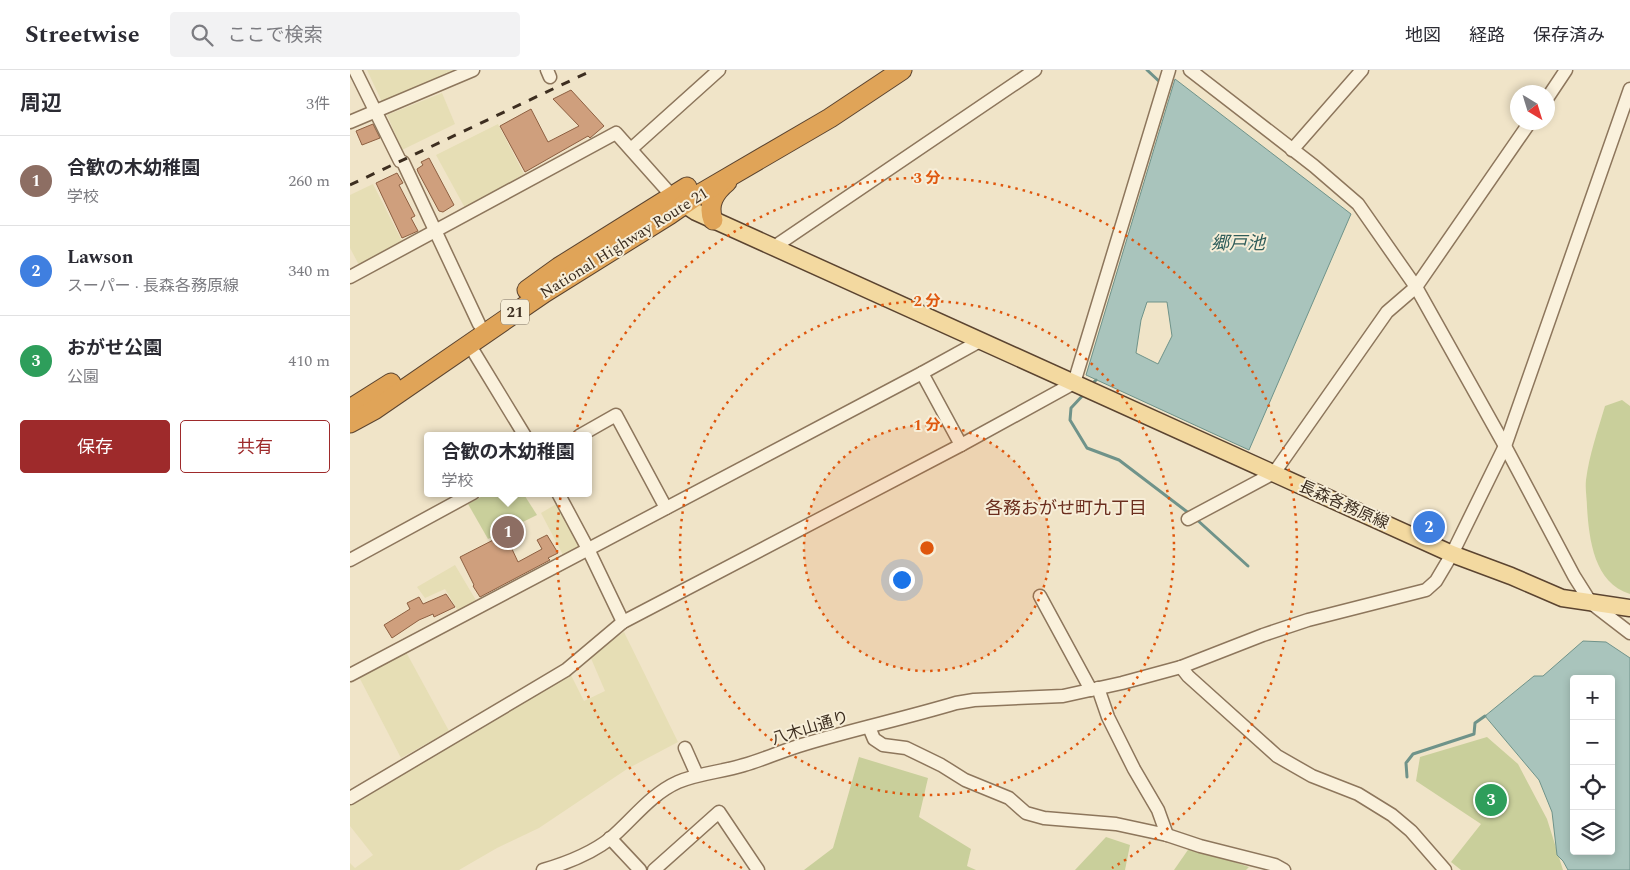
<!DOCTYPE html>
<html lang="ja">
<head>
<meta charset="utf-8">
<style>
  :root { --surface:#fff; --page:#f2f2f3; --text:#2b2b33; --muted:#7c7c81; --line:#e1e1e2; --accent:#9e2a2b }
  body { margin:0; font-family:Spectral,"Noto Sans JP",serif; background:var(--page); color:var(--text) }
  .controls { position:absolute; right:15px; bottom:15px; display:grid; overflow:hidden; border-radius:5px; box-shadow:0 2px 8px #0003 }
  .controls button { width:45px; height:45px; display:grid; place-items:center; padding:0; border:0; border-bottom:1px solid var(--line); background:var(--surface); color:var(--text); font:25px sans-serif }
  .compass { position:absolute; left:1160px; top:15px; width:45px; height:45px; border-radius:50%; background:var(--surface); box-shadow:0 2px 8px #0003; rotate:142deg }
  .you { position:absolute; left:551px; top:509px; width:18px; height:18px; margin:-12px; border:4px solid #fff; border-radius:50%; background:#1a73e8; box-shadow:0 0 0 8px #1a73e833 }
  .badge { display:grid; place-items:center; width:32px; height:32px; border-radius:50%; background:var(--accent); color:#fff; font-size:16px; font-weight:700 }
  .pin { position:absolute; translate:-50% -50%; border:2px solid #fff; box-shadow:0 1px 5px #0006 }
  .popup { position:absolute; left:74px; top:362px; width:168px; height:65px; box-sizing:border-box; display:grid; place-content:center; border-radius:5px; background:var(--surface); filter:drop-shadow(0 1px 4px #0005); font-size:16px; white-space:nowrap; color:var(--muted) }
  .popup b { font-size:19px; color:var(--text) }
  .popup::after { content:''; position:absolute; left:50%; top:100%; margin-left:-10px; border:10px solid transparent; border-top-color:var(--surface) }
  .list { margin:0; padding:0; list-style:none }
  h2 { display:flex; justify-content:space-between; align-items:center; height:65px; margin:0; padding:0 20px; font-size:21px }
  h2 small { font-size:16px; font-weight:400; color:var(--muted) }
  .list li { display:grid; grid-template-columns:32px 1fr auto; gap:15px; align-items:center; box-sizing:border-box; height:90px; padding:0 20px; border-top:1px solid var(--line) }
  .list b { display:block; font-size:19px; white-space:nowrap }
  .list p { margin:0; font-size:16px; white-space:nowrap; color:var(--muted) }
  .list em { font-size:16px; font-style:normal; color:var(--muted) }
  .actions { display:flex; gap:10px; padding:15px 20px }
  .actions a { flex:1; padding:11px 0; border:1px solid var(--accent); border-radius:5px; text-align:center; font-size:18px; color:var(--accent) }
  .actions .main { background:var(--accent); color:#fff }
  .icon { flex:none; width:28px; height:28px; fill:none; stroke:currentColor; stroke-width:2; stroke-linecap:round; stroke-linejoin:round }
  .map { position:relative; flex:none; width:1280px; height:800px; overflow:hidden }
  header { display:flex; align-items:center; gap:30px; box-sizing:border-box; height:70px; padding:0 25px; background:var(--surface); border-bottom:1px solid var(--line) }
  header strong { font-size:24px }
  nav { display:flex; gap:28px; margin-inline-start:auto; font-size:18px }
  .search { width:350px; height:45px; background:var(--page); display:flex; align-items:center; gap:12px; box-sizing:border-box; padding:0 18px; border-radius:5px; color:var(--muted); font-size:19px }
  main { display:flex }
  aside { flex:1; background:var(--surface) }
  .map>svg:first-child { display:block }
  .farmland { fill:#e6deb5 }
  .green { fill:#c9cf9b }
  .water { fill:#a9c4bc; stroke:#6f938a; fill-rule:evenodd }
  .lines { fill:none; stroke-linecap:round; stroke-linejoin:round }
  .stream { stroke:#6f938a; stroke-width:3 }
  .building { fill:#cf9f7d; stroke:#8d5f41 }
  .minor-casing { stroke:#8d765c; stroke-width:15 }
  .major-casing { stroke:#5b4430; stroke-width:19 }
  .highway-casing { stroke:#5b4430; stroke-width:21 }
  .minor { stroke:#faf1dc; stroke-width:12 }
  .major { stroke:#f3d9a0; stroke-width:16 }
  .highway { stroke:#e0a458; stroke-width:19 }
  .rail { stroke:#3d2e20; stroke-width:3; stroke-dasharray:9 9; stroke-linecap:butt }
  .ring { fill:none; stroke:#df570d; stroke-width:2.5; stroke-dasharray:2.5 5 }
  .labels { text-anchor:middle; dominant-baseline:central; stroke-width:4; stroke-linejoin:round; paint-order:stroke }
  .shield { fill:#f7eed8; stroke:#756857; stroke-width:1 }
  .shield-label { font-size:15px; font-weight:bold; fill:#3d2e20 }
  .street-label { font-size:16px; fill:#3d2e20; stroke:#f7eed8 }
  .water-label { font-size:18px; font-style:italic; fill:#2f5d5a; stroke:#f7eed8 }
  .neighbourhood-label { font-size:18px; fill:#6b2e1e; stroke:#f7eed8 }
  .centre { fill:#df570d; stroke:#f7eed8; stroke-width:2.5 }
  .ring-label { font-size:15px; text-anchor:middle; font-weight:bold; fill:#df570d; stroke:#f7eed8; stroke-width:4; stroke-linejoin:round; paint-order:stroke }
</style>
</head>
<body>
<header>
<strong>Streetwise</strong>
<div class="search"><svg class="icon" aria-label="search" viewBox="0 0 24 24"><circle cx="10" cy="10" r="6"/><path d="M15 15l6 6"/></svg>ここで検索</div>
<nav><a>地図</a><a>経路</a><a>保存済み</a></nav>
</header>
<main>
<aside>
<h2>周辺<small>3件</small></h2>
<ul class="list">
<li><span class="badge" style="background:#8d6e63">1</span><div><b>合歓の木幼稚園</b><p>学校</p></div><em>260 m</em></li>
<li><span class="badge" style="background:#3f7fe0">2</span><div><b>Lawson</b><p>スーパー · 長森各務原線</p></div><em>340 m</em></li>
<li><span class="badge" style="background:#2e9e5b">3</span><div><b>おがせ公園</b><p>公園</p></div><em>410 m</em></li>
</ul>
<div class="actions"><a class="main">保存</a><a>共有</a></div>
</aside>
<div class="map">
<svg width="1280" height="800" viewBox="0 0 1280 800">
  <rect width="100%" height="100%" fill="#f0e4c8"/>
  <g class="farmland">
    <path d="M 17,0 L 104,0 L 104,1 L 32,32 Z"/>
    <path d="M 92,23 L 105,54 L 52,80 L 37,45 Z"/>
    <path d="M 148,54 L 174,104 L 115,138 L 86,85 Z"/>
    <path d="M 23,114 L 53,173 L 9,195 L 0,178 L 0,125 Z"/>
    <path d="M 208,433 L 232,475 L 213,485 L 191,443 Z"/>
    <path d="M 105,495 L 127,532 L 108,541 L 95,519 L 75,528 L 67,517 Z"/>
    <path d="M 274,562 L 328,672 L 277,699 L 189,758 L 147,778 L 109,800 L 0,800 L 0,793 L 5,798 L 23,785 L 0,756 L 0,734 L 221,605 L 234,631 L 255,621 L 240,586 Z"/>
    <path d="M 56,582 L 99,661 L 51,688 L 9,607 Z"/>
  </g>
  <g class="green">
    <path d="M 1272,330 L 1280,336 L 1280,524 C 1244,513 1239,469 1237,437 C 1237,429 1235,419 1236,410 C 1239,385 1248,360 1255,336 Z"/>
    <path d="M 138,423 L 173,423 L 187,445 L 138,469 L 118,434 Z"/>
    <path d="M 1137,667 L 1168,694 L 1197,749 L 1213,800 L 1111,800 L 1101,792 L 1131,754 L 1066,711 L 1070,687 Z"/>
    <path d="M 509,687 L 578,708 L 569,747 L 621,779 L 617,796 L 626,800 L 454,800 L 483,778 Z"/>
    <path d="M 756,767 L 780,775 L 775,800 L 725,800 Z"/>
    <path d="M 840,777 L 899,797 L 896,800 L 824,800 Z"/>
  </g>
  <g class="water">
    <path d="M 825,9 L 1001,144 L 899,380 L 736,305 ZM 797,232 L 817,232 L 822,266 L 808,294 L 786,283 L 791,250 Z"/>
    <path d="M 1233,571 L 1256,572 L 1280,588 L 1280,800 L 1218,800 L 1213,791 L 1207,785 L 1202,742 L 1189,710 L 1135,646 L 1184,606 L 1193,606 ZM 1224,609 L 1261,609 L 1261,781 L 1224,781 Z"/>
  </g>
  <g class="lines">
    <g class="stream">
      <path d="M 797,0 L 812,14"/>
      <path d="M 740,316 L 746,310"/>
      <path d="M 735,323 L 721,338 L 720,350 L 737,378 L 769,390 L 840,444"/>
      <path d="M 845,448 L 898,496"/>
      <path d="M 1057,707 L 1056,693 L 1063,684 L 1124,664 L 1125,653 L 1135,646"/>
    </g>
  </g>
  <g class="building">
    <path d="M 221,20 L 254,56 L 240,68 L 238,66 L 175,102 L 150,56 L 181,39 L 198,72 L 229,56 L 203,29 Z"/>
    <path d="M 23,54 L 30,68 L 12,75 L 6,61 Z"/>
    <path d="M 79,88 L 104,135 L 93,142 L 89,141 L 68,102 L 67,99 L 73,95 L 71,92 Z"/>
    <path d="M 47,103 L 53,113 L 49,115 L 65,146 L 61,148 L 68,161 L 52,168 L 26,113 Z"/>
    <path d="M 155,464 L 168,492 L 192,479 L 187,470 L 197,465 L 208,483 L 198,488 L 200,490 L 130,527 L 123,516 L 124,515 L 110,487 Z"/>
    <path d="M 96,524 L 105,537 L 84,547 L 83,544 L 69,550 L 42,568 L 34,555 L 60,539 L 57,533 L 69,527 L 73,534 Z"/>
  </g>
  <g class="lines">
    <g class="minor-casing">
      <g id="minor">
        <path d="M 5,0 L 50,91 L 53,92 L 129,254"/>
        <path d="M 197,0 L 200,7"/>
        <path d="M 840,0 L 964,96 L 1008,134 L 1066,217 L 1155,376 L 1224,506 L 1241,533 L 1280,563"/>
        <path d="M 1198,27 L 1216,0"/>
        <path d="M 0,52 L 123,0"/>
        <path d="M 281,79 L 369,0"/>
        <path d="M 942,80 L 1012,0"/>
        <path d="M 424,177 L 685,0"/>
        <path d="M 0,207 L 266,63 L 323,127"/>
        <path d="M 119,274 L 175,366"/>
        <path d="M 572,303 L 611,375"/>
        <path d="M 229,366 L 266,345 L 316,438"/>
        <path d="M 208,423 L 238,479 L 273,552"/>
        <path d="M 838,449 L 924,403 L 1037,242 L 1066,217 L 1180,52"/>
        <path d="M 0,490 L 123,423"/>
        <path d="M 690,526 L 741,620"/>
        <path d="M 831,597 L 838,606 L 927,686 L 962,706 L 1008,724 L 1042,745 L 1061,761 L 1095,800"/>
        <path d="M 0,605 L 572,303 L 630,271"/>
        <path d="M 748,618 L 758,647 L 784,699 L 808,740 L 817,765"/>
        <path d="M 519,657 L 524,669 L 533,675 L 556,678 L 591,695 L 615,710 L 659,728 L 676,743 L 694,748 L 766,754 L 817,765 L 850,776 L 925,795 L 934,800"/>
        <path d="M 335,678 L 347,705"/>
        <path d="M 0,728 L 216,600 L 273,552 L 611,375 L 724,313 L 819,0"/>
        <path d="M 260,768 L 290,800"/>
        <path d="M 193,800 C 217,793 241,784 261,768 C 283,749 301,724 328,712 C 349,703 372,702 394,695 C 415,689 434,680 455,674 C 505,659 556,648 606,633 L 624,630 L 713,626 L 772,613 L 831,597 L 913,565 L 958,550 L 1076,520 L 1086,511 L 1102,484 L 1155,376 L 1280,19"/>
        <path d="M 304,800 L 369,742 L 408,800"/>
      </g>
    </g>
    <g class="major-casing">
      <path id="major" d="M 325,128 L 346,142 L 1102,484 L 1161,506 L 1212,528 L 1280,538"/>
    </g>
    <g class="highway-casing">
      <g id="highway">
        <path d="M 363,150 C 357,134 365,122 377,112"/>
        <path d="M 177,220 L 209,197 L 337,117"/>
        <path d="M 0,339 L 41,313"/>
        <path d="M 0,353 L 24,340 L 194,223 L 319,145 L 348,125 L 480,48 L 552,0"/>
      </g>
    </g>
    <use href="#minor" class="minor"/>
    <use href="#major" class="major"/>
    <use href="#highway" class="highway"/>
    <path class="rail" d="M 0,115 L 243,0"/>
  </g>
  <circle cx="577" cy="478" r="123" fill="#df570d" fill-opacity=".12"/>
  <g class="ring">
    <circle cx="577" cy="478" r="123"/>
    <circle cx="577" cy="478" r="247"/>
    <path d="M392 798A370 370 0 1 1 762 798"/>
  </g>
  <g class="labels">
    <rect class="shield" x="151" y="229.5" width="28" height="25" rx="4"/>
    <g class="shield-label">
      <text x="165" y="242">21</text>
    </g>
    <g class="street-label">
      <text transform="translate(274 173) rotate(-32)">National Highway Route 21</text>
      <text transform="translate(994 435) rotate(24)">長森各務原線</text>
      <text transform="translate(460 658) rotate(-17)">八木山通り</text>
    </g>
    <g class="water-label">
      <text x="888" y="173">郷戸池</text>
    </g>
    <g class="neighbourhood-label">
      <text x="716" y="438">各務おがせ町九丁目</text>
    </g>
  </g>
  <circle cx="577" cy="478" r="8" class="centre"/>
  <g class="ring-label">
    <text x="577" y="113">3 分</text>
    <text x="577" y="236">2 分</text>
    <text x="577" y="360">1 分</text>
  </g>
</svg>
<div class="controls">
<button>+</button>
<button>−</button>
<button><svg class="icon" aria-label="locate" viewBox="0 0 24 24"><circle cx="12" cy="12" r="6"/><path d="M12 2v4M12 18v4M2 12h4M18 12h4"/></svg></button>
<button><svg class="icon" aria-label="layers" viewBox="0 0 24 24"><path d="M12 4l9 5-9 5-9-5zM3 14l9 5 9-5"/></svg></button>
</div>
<svg class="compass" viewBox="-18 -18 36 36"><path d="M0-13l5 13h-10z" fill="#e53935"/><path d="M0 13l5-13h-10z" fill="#7c7c81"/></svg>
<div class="you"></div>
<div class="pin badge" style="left:158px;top:462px;background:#8d6e63">1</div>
<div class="popup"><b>合歓の木幼稚園</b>学校</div>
<div class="pin badge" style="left:1079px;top:457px;background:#3f7fe0">2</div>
<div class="pin badge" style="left:1141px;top:730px;background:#2e9e5b">3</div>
</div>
</main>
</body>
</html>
